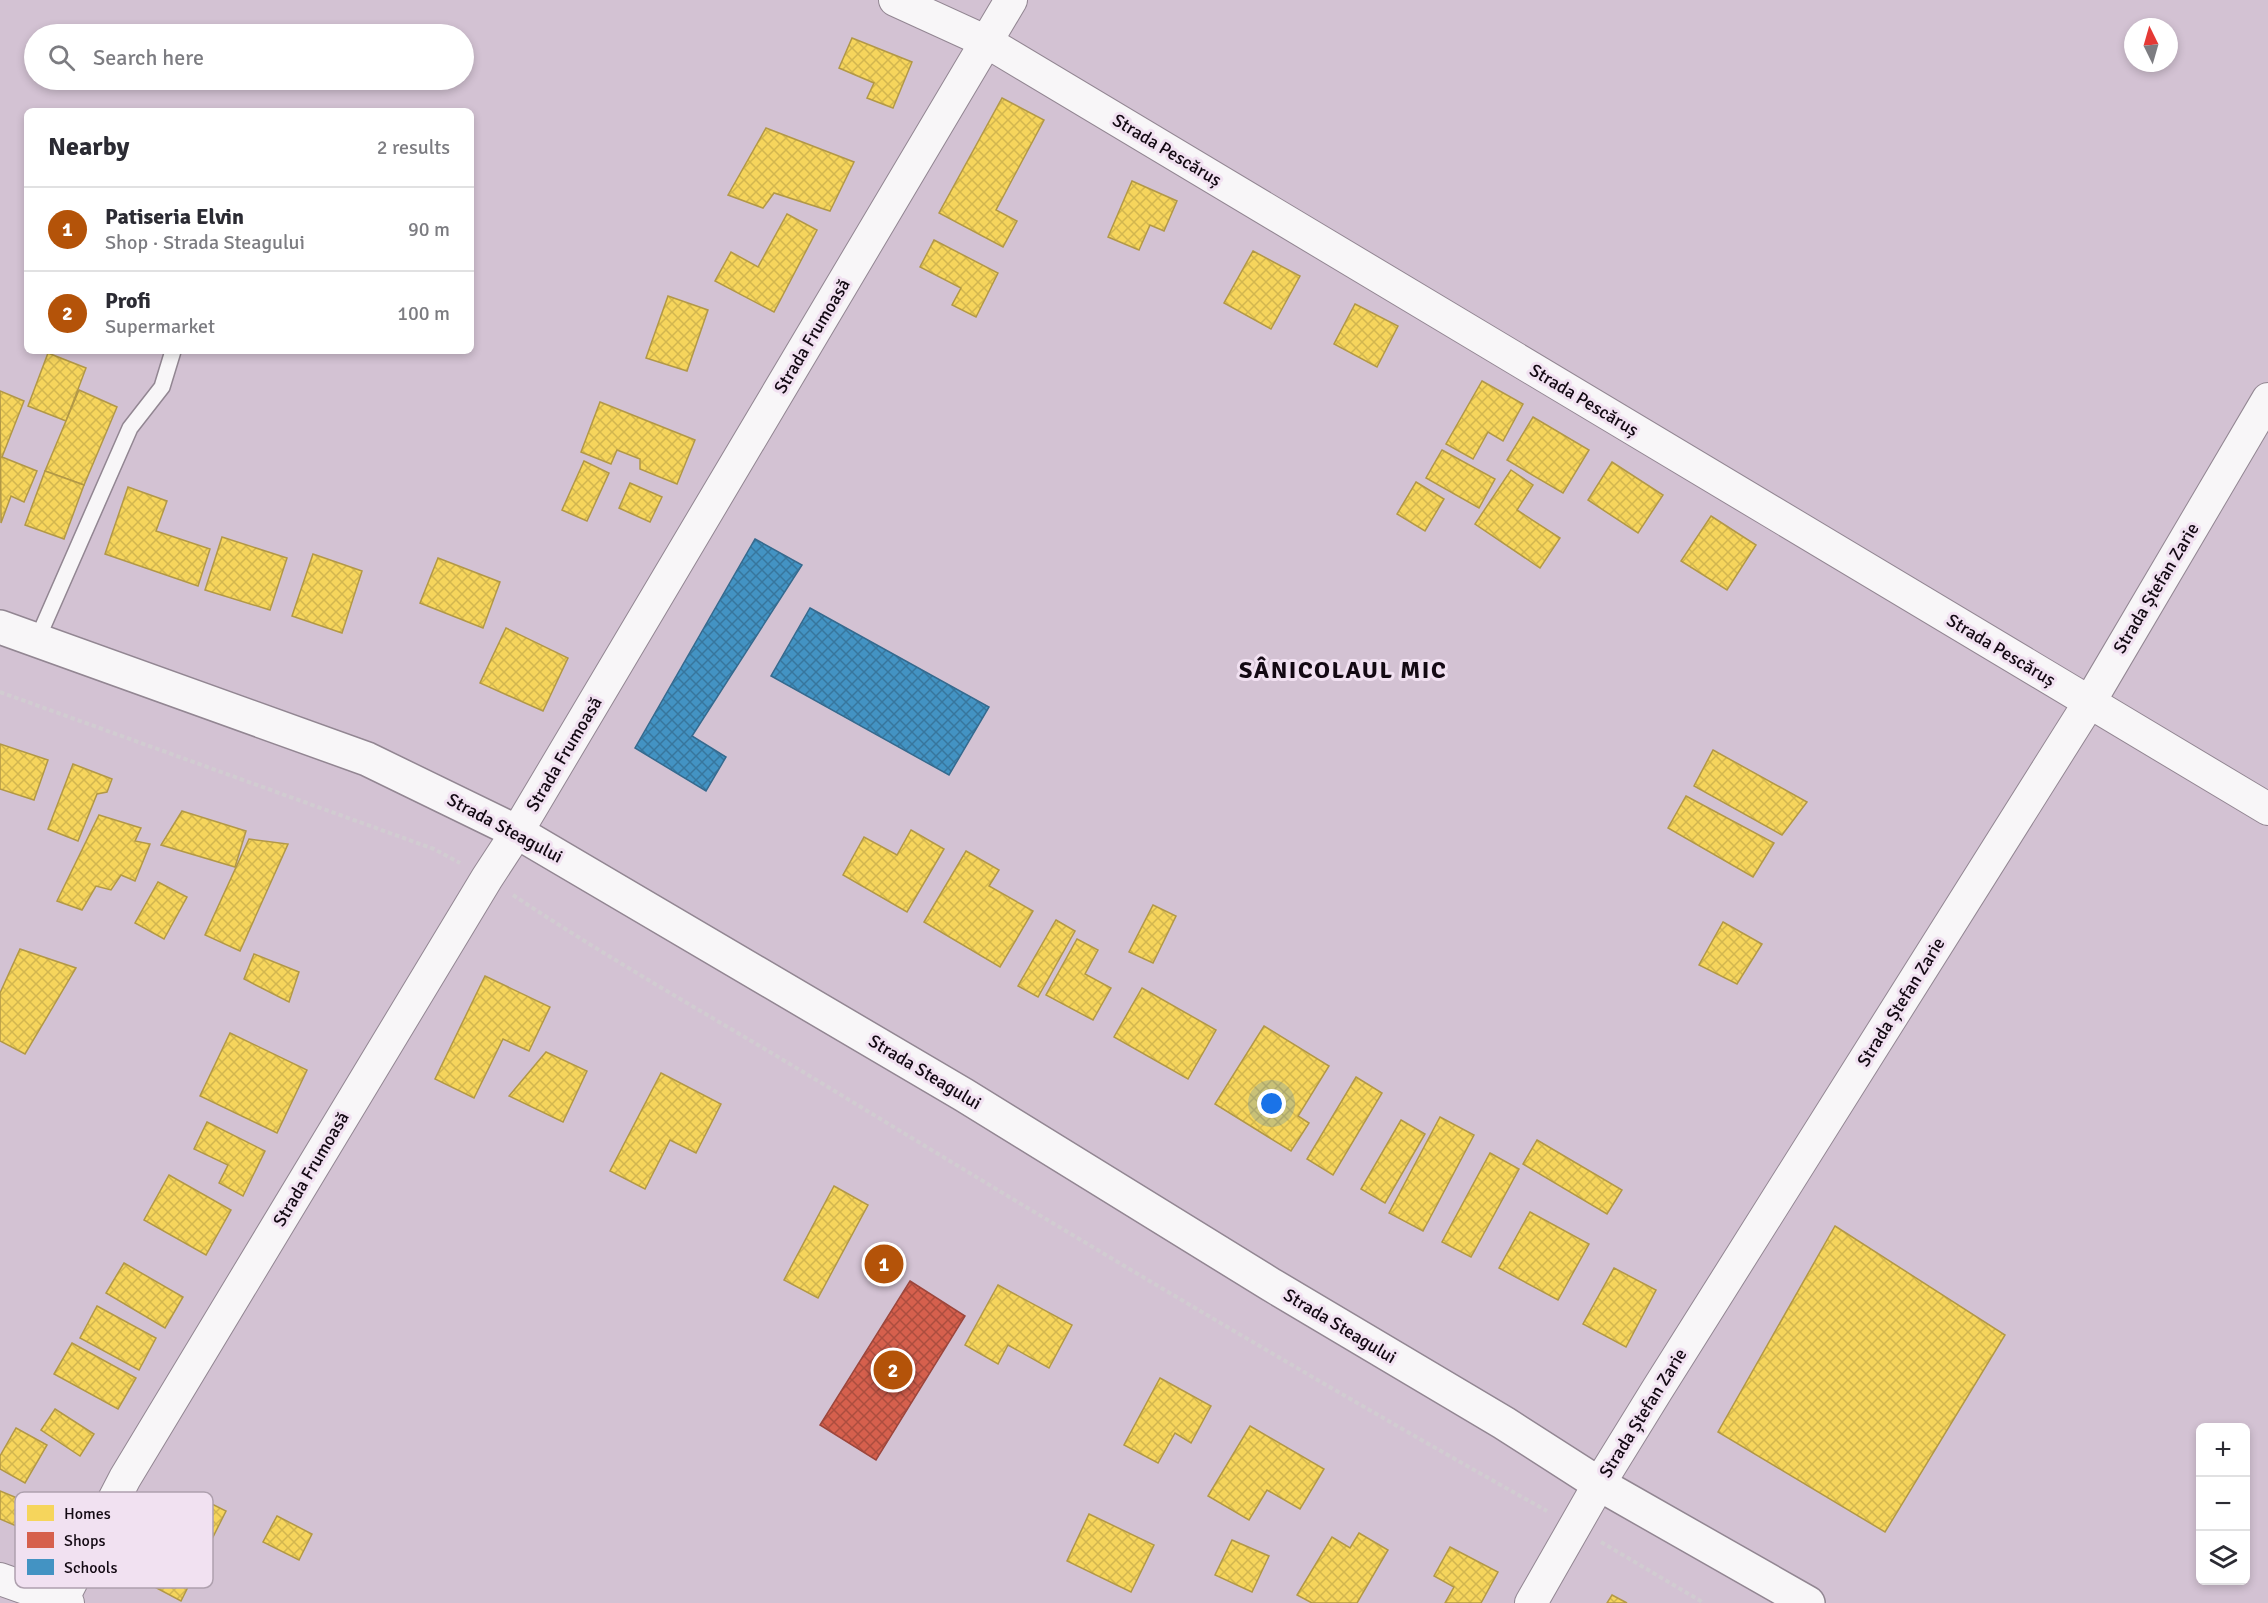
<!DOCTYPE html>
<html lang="en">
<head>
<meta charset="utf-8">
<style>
  :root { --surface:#fff; --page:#f7f7f7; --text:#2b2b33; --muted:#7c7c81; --line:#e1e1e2; --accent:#b45309 }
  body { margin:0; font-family:Signika,sans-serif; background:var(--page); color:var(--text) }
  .controls { position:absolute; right:18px; bottom:18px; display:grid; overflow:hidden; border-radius:9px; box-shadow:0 3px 9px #0003 }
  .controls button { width:54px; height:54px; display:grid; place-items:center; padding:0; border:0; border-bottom:2px solid var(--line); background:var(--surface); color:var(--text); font:30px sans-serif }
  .compass { position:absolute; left:2124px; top:18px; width:54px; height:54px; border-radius:50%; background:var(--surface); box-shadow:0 3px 9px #0003; rotate:355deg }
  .you { position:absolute; left:1272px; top:1104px; width:21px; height:21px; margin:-15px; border:4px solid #fff; border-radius:50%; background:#1a73e8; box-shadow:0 0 0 9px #1a73e833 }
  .badge { display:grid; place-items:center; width:39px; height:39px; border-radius:50%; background:var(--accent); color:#fff; font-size:20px; font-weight:700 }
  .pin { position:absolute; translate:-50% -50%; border:3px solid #fff; box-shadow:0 2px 6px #0006 }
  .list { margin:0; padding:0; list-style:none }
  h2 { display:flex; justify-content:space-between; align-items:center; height:78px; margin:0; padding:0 24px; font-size:26px }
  h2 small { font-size:20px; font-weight:400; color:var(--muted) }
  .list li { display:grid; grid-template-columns:39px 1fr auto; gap:18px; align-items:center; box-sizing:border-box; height:84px; padding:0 24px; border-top:2px solid var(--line) }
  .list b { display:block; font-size:22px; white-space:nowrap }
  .list p { margin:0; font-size:20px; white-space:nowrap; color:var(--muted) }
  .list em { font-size:20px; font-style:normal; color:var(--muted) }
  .icon { flex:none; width:33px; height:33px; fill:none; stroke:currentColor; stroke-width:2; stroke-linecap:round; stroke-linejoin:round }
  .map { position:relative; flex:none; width:2268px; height:1603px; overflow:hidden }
  .search { position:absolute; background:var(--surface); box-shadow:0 3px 9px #0003; left:24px; top:24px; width:450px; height:66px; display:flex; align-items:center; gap:15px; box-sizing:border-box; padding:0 21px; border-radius:33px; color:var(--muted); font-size:22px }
  .panel { position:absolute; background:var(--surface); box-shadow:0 3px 9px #0003; left:24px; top:108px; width:450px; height:246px; border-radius:9px }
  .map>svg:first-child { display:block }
  .homes { fill:url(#homes-cross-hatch); stroke:#b29846; stroke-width:1.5 }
  .shops { fill:url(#shops-cross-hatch); stroke:#9c463c; stroke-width:1.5 }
  .schools { fill:url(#schools-cross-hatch); stroke:#356a8e; stroke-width:1.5 }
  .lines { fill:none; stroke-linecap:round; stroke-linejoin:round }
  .service-casing { stroke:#928692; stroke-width:18 }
  .minor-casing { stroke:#928692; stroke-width:34 }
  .secondary-casing { stroke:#928692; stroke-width:36 }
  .path { stroke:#d1ccd1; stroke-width:4; stroke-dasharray:4.5 3; stroke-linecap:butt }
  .service { stroke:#f8f6f8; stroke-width:15 }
  .minor { stroke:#f8f6f8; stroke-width:32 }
  .secondary { stroke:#f8f6f8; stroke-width:33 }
  .labels { text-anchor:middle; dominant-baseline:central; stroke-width:6; stroke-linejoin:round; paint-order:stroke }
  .street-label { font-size:18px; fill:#130913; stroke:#f1e1f1 }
  .district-label { font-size:24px; font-weight:bold; letter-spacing:1.5px; fill:#130913; stroke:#f1e1f1 }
  .key { fill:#f1e1f1; stroke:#aea0ae; stroke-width:1.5 }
  .key-label { font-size:16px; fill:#130913 }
</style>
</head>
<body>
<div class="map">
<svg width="2268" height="1603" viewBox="0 0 2268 1603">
  <defs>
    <pattern id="homes-cross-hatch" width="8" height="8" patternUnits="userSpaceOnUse" patternTransform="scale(1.5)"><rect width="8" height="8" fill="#f6d55c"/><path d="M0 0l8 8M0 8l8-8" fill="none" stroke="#d2b64f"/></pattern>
    <pattern id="shops-cross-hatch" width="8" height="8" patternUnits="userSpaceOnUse" patternTransform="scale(1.5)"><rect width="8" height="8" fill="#d6604d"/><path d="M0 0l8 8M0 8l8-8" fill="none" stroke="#ac4d3f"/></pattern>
    <pattern id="schools-cross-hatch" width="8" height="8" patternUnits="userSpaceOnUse" patternTransform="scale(1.5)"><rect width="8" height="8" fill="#4393c3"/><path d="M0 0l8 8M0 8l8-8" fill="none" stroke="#37769d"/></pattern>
  </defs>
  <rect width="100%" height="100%" fill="#d3c2d3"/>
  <g class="homes">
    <path d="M 852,38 L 912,62 L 893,108 L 867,98 L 874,83 L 839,68 Z"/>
    <path d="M 1002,98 L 1044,120 L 996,210 L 1017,221 L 1003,247 L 939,213 Z"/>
    <path d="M 766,128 L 854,162 L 830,211 L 774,193 L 763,208 L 728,195 Z"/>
    <path d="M 1132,181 L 1177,201 L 1164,231 L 1150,225 L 1139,250 L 1108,237 Z"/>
    <path d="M 787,214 L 817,230 L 774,312 L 715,281 L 731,252 L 758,267 Z"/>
    <path d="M 934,240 L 998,273 L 976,317 L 952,305 L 961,288 L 920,267 Z"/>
    <path d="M 1253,251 L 1300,276 L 1271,329 L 1224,303 Z"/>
    <path d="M 668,296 L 708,310 L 687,371 L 646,358 Z"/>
    <path d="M 1355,304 L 1398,326 L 1377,367 L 1334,344 Z"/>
    <path d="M 48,353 L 86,368 L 66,421 L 28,406 Z"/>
    <path d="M 1482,381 L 1523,404 L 1503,441 L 1488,432 L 1473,459 L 1446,444 Z"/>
    <path d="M 79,390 L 117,407 L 84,485 L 45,471 Z"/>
    <path d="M 0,391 L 24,401 L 2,457 L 37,471 L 24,502 L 11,496 L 1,523 Z"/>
    <path d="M 600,402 L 695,440 L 677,484 L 640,469 L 640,459 L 617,450 L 611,464 L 581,452 Z"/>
    <path d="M 1533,417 L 1589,450 L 1563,493 L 1507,460 Z"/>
    <path d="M 1442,450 L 1495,479 L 1479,508 L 1426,478 Z"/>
    <path d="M 584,461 L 609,473 L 587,521 L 562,510 Z"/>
    <path d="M 1612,462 L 1663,495 L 1638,533 L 1588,500 Z"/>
    <path d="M 1511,470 L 1533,485 L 1517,510 L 1560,538 L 1540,568 L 1475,524 Z"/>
    <path d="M 45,471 L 84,485 L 64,539 L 25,525 Z"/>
    <path d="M 1416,482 L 1444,499 L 1425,531 L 1397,514 Z"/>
    <path d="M 630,483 L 662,497 L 650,522 L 619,508 Z"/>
    <path d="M 128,487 L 167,501 L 156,531 L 210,549 L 198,586 L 105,554 Z"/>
    <path d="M 1711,516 L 1756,545 L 1727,590 L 1681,561 Z"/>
    <path d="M 222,537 L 287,558 L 270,610 L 205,590 Z"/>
    <path d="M 313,554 L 362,571 L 342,633 L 292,616 Z"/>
    <path d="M 438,558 L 500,582 L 483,628 L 420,603 Z"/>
    <path d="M 506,628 L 568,658 L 543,711 L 480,683 Z"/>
    <path d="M 0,744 L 48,760 L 34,800 L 0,789 Z"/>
    <path d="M 1713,750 L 1807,802 L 1782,835 L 1694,786 Z"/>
    <path d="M 73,764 L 112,779 L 107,792 L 97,794 L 78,841 L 48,829 Z"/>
    <path d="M 1686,796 L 1774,843 L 1753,877 L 1668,828 Z"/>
    <path d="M 182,811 L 246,831 L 235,867 L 161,845 Z"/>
    <path d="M 99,815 L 141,828 L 135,841 L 150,844 L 135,881 L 121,875 L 111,890 L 96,886 L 82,910 L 57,901 Z"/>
    <path d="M 911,830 L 944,849 L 907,912 L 843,875 L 864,837 L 897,855 Z"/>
    <path d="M 249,839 L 288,844 L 240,951 L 205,935 Z"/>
    <path d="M 966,851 L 999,870 L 989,886 L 1033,911 L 1000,967 L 924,922 Z"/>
    <path d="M 158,882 L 187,897 L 164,939 L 135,923 Z"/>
    <path d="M 1153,905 L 1176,916 L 1153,963 L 1129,952 Z"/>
    <path d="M 1056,920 L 1075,931 L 1038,997 L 1018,986 Z"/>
    <path d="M 1723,922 L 1762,944 L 1737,984 L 1699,965 Z"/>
    <path d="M 1077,939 L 1098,950 L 1085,974 L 1111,988 L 1093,1020 L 1046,995 Z"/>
    <path d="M 20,949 L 76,968 L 25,1054 L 0,1041 L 0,993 Z"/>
    <path d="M 254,954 L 299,972 L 289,1002 L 244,979 Z"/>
    <path d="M 485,976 L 550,1007 L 529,1051 L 503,1039 L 474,1098 L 435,1079 Z"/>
    <path d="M 1142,988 L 1216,1030 L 1188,1079 L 1114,1037 Z"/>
    <path d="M 1264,1026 L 1329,1066 L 1298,1116 L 1309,1123 L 1291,1151 L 1215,1104 Z"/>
    <path d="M 230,1033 L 307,1070 L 277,1133 L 200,1096 Z"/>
    <path d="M 546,1052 L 587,1071 L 563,1122 L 509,1096 Z"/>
    <path d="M 661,1073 L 721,1104 L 696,1153 L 670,1140 L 645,1189 L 610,1171 Z"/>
    <path d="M 1356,1077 L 1382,1093 L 1333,1175 L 1307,1159 Z"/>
    <path d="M 1440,1117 L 1474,1135 L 1423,1231 L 1389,1213 Z"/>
    <path d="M 1401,1120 L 1425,1134 L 1385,1203 L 1361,1189 Z"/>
    <path d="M 207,1122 L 265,1151 L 243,1196 L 219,1183 L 228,1165 L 194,1149 Z"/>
    <path d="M 1537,1140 L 1622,1190 L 1607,1214 L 1523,1164 Z"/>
    <path d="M 1490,1153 L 1519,1169 L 1471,1257 L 1442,1242 Z"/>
    <path d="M 169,1175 L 231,1210 L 206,1255 L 144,1220 Z"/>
    <path d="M 834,1186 L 868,1205 L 818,1298 L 784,1280 Z"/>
    <path d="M 1530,1212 L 1589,1244 L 1558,1300 L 1499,1268 Z"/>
    <path d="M 1835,1226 L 2005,1335 L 1885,1532 L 1718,1432 Z"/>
    <path d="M 124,1263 L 183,1297 L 165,1328 L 106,1293 Z"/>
    <path d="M 1614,1268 L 1656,1290 L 1626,1347 L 1583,1324 Z"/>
    <path d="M 998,1285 L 1072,1325 L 1049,1368 L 1008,1345 L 998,1364 L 965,1345 Z"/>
    <path d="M 97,1306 L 156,1338 L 139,1370 L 80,1338 Z"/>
    <path d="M 72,1343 L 136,1378 L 118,1409 L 54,1374 Z"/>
    <path d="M 1160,1378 L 1211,1406 L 1191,1443 L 1175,1433 L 1158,1463 L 1124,1445 Z"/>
    <path d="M 55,1409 L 94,1434 L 80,1456 L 41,1430 Z"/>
    <path d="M 1250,1426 L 1324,1469 L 1300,1509 L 1267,1490 L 1249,1520 L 1208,1496 Z"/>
    <path d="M 16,1428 L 47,1445 L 25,1483 L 0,1469 L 0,1456 Z"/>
    <path d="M 0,1491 L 46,1510 L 35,1534 L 0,1519 Z"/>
    <path d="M 192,1494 L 226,1511 L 181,1601 L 147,1583 Z"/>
    <path d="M 1089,1514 L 1154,1545 L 1131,1592 L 1067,1561 Z"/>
    <path d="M 277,1516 L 312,1534 L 299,1560 L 263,1542 Z"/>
    <path d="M 1359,1533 L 1388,1550 L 1357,1603 L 1312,1603 L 1297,1595 L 1332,1537 L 1350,1548 Z"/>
    <path d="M 1232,1540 L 1269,1556 L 1252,1592 L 1215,1575 Z"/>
    <path d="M 1450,1547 L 1498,1572 L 1481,1603 L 1445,1603 L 1454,1587 L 1434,1576 Z"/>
    <path d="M 1612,1595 L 1627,1603 L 1607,1603 Z"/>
  </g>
  <g class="shops">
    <path d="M 882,1246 L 902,1257 L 887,1283 L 867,1271 Z"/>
    <path d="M 910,1281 L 965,1316 L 876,1460 L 820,1425 Z"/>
  </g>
  <g class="schools">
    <path d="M 755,539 L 802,565 L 692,736 L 726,757 L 706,791 L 635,748 Z"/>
    <path d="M 810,608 L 989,707 L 949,775 L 771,676 Z"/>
  </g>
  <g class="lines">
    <g class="service-casing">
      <path id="service" d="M 37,640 L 130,428 L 162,387 L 173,351"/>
    </g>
    <g class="minor-casing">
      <g id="minor">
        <path d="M 895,0 L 987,42 L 2268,809"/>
        <path d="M 0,1579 L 68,1603"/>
        <path d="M 62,1600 L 125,1478 L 487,878 L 517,832 L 1011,0"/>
        <path d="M 1531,1603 L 1599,1484 L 1657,1390 L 2089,703 L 2268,399"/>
      </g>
    </g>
    <g class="secondary-casing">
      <path id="secondary" d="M 0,627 L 367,759 L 517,832 L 964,1095 L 1270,1284 L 1504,1423 L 1599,1484 L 1808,1603"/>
    </g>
    <g class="path">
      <path d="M 0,692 L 434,849 L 460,863"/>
      <path d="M 513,895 C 615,963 723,1023 828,1087 C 1066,1232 1304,1375 1547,1511"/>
      <path d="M 1601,1542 L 1704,1603"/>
    </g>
    <use href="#service" class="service"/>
    <use href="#minor" class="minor"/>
    <use href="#secondary" class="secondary"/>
  </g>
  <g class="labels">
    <g class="street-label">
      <text transform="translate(1167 150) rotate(31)">Strada Pescăruș</text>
      <text transform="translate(812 336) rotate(-59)">Strada Frumoasă</text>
      <text transform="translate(1584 400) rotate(31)">Strada Pescăruș</text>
      <text transform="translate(2156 588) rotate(-59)">Strada Ștefan Zarie</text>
      <text transform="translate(2001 650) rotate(31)">Strada Pescăruș</text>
      <text transform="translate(564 754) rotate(-59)">Strada Frumoasă</text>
      <text transform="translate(505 828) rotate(28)">Strada Steagului</text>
      <text transform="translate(1901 1002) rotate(-58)">Strada Ștefan Zarie</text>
      <text transform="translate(925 1072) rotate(31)">Strada Steagului</text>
      <text transform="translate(311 1169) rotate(-59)">Strada Frumoasă</text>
      <text transform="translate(1340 1326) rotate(31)">Strada Steagului</text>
      <text transform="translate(1643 1413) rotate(-58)">Strada Ștefan Zarie</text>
    </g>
    <g class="district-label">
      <text x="1343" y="670">SÂNICOLAUL MIC</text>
    </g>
  </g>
  <rect x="15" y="1492" width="198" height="96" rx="9" class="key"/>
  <rect x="27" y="1505" width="27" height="16" fill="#f6d55c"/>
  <rect x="27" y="1532" width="27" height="16" fill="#d6604d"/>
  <rect x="27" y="1559" width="27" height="16" fill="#4393c3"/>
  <g class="key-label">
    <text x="64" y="1519">Homes</text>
    <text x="64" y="1546">Shops</text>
    <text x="64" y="1573">Schools</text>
  </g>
</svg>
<div class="controls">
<button>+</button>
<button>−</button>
<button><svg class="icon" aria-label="layers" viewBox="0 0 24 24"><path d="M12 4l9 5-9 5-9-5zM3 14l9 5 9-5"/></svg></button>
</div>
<svg class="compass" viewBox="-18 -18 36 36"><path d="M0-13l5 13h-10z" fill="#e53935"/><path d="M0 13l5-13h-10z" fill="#7c7c81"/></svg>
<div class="you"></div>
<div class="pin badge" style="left:884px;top:1264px">1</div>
<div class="pin badge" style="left:893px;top:1370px">2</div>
<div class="search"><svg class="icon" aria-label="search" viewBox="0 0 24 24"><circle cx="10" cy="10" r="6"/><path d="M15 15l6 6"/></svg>Search here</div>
<section class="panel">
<h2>Nearby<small>2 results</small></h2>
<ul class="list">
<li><span class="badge">1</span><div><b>Patiseria Elvin</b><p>Shop · Strada Steagului</p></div><em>90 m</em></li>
<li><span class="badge">2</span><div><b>Profi</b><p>Supermarket</p></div><em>100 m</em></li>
</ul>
</section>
</div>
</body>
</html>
